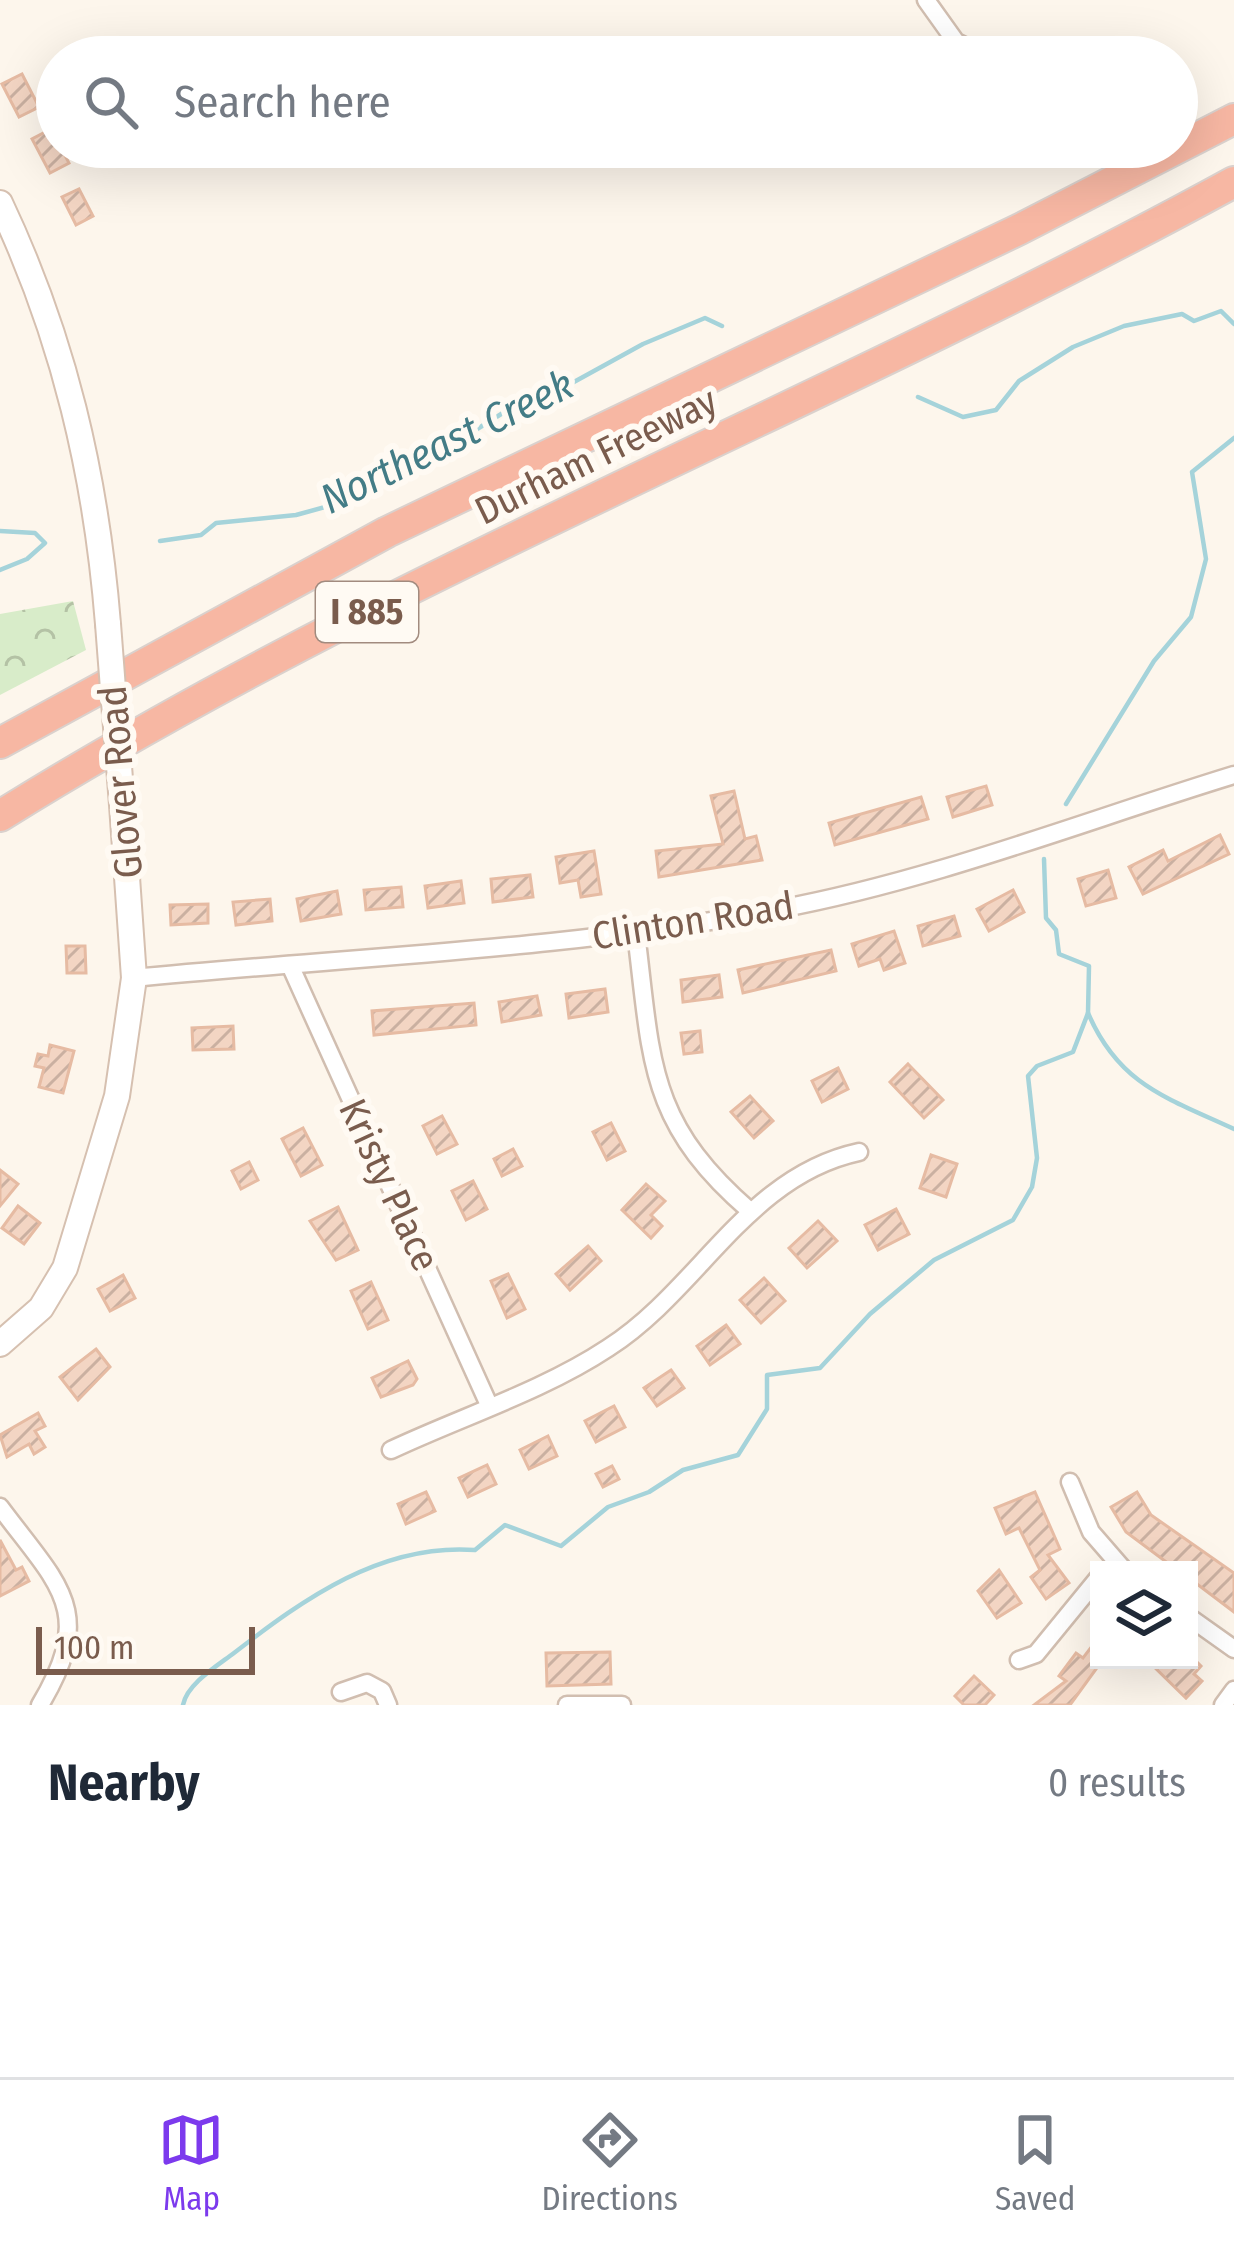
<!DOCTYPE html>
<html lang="en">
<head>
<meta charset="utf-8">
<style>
  :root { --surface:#fff; --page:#f6f6f7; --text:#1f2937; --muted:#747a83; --line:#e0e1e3; --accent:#7c3aed }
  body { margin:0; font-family:"Fira Sans Condensed",sans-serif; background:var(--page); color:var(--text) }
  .controls { position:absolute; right:36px; bottom:36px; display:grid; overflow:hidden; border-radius:0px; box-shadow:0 12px 48px #0002 }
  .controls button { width:108px; height:108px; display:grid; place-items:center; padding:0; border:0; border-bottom:3px solid var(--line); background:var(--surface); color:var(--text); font:60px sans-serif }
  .scale { position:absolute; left:36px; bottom:30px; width:219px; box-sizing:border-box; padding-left:12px; border:6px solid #7a5c4d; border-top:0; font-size:33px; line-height:42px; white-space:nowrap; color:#7a5c4d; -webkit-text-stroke:9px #fffaf3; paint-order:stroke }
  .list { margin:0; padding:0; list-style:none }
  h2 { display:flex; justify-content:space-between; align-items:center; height:156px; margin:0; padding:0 48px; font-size:51px }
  h2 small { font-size:39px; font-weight:400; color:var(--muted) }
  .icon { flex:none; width:66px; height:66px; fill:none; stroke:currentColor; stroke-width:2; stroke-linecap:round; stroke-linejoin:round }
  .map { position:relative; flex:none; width:1234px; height:1705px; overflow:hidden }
  .search { position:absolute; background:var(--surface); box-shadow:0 12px 48px #0002; left:36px; right:36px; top:36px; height:132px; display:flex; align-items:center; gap:30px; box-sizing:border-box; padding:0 42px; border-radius:66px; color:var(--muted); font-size:45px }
  .sheet { height:372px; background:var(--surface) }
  nav { display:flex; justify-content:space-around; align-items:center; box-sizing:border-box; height:168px; border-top:3px solid var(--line); background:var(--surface); font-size:33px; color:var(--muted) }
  nav a { display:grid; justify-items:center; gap:6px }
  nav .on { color:var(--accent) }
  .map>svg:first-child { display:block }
  .forest { fill:url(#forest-crowns) }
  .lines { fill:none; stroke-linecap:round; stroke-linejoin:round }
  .stream { stroke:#a5d3da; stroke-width:4.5 }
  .building { fill:url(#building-hatch); stroke:#e6bba3; stroke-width:3 }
  .street-casing { stroke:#d1beb0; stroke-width:21 }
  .secondary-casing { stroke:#d6c0b0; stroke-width:28 }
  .highway-casing { stroke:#dad1cd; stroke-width:34 }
  .street { stroke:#fff; stroke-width:16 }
  .secondary { stroke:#fff; stroke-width:24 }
  .highway { stroke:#f7b7a3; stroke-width:30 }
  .secondary-bridge-casing { stroke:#d6c0b0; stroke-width:28; stroke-linecap:butt }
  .secondary-bridge { stroke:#fff; stroke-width:24 }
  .labels { text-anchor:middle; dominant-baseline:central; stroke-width:12; stroke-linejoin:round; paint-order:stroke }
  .shield { fill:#fffaf3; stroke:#a28b7f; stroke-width:3 }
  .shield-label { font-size:36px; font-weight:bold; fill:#7a5c4d }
  .street-label { font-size:39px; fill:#7a5c4d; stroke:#fffaf3 }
  .water-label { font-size:42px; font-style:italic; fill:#437c86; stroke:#fffaf3 }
</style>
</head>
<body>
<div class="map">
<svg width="1234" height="1705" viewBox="0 0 1234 1705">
  <defs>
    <pattern id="forest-crowns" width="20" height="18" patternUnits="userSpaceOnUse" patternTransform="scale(3)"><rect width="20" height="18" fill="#d8ecc9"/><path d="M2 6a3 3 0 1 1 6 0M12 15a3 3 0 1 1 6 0" fill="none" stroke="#b4c2a5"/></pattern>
    <pattern id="building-hatch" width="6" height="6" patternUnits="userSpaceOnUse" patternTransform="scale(3)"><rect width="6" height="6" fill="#f3d5c3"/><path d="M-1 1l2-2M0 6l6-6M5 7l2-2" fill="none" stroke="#cab0a1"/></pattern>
  </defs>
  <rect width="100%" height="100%" fill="#fdf6ec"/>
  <path class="forest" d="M 73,601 L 86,650 L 0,695 L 0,614 Z"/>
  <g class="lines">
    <g class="stream">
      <path d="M 918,397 L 963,417 L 996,410 L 1019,381 L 1073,347 L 1124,326 L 1182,314 L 1194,321 L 1221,311 L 1234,324"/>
      <path d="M 0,531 L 35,533 L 45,543 L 27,559 L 0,570"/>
      <path d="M 160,541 L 201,535 L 216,523 L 296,515 L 336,504 L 376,478 L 450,446 L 506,411 L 523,410 L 643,344 L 705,318 L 722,326"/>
      <path d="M 1066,804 L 1154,661 L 1191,617 L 1206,559 L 1192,472 L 1234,438"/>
      <path d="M 1088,1013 C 1119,1085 1167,1098 1234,1129"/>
      <path d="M 183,1705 C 187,1684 217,1666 234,1653 C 305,1598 382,1543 475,1550 L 505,1525 L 561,1546 L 608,1507 L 649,1492 L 683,1470 L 738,1455 L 767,1409 L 767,1375 L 820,1368 L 870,1314 L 934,1260 L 1013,1220 L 1032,1187 L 1037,1158 L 1028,1076 L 1037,1066 L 1073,1052 L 1088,1013 L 1089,966 L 1059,954 L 1056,930 L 1046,918 L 1044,859"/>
    </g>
  </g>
  <g class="building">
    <path d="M 22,74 L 39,107 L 19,117 L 2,84 Z"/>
    <path d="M 51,129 L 69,163 L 50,173 L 32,139 Z"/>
    <path d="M 79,189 L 93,216 L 76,225 L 62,197 Z"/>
    <path d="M 986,786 L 992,805 L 953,817 L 947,797 Z"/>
    <path d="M 734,791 L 745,839 L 756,836 L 762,860 L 659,877 L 656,851 L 723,844 L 711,796 Z"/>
    <path d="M 921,797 L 928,819 L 835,845 L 829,823 Z"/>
    <path d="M 1220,835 L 1229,854 L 1143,894 L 1129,867 L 1163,850 L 1168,861 Z"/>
    <path d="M 594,851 L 601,894 L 581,897 L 578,880 L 560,883 L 556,857 Z"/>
    <path d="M 1108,870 L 1116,898 L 1086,906 L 1078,879 Z"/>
    <path d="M 530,875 L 533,897 L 493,902 L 491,879 Z"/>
    <path d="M 461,881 L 464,903 L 428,908 L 425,886 Z"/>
    <path d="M 401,887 L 403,907 L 366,910 L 364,890 Z"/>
    <path d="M 1013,890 L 1024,912 L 989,931 L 977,909 Z"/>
    <path d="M 337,891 L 341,914 L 301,921 L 297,899 Z"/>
    <path d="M 270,899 L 272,921 L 236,925 L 233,902 Z"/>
    <path d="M 208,904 L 208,923 L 171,925 L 170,905 Z"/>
    <path d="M 954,916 L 960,936 L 923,946 L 918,926 Z"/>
    <path d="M 894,931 L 905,963 L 884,970 L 880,959 L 859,966 L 852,944 Z"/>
    <path d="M 66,946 L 85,946 L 86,973 L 67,973 Z"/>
    <path d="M 831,950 L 836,971 L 743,993 L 738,970 Z"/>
    <path d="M 719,975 L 722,997 L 683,1002 L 681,980 Z"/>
    <path d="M 605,989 L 608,1012 L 569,1018 L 566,994 Z"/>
    <path d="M 537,996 L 541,1015 L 502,1022 L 499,1002 Z"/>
    <path d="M 474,1003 L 476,1025 L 374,1035 L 372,1011 Z"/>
    <path d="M 233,1026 L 234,1049 L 193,1050 L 192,1028 Z"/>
    <path d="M 700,1031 L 702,1052 L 684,1054 L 681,1033 Z"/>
    <path d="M 50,1045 L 74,1051 L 63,1093 L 39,1087 L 44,1068 L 35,1066 L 38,1054 L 48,1056 Z"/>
    <path d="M 908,1064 L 943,1100 L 924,1118 L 890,1082 Z"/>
    <path d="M 838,1068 L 848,1089 L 822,1102 L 812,1081 Z"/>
    <path d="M 750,1096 L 773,1121 L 754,1138 L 731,1112 Z"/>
    <path d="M 442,1116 L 457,1144 L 437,1154 L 423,1126 Z"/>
    <path d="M 611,1123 L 625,1151 L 607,1160 L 593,1132 Z"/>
    <path d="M 303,1128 L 322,1165 L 301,1176 L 282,1139 Z"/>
    <path d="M 513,1149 L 522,1166 L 502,1176 L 494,1159 Z"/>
    <path d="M 931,1155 L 957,1164 L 946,1197 L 920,1188 Z"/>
    <path d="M 249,1162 L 258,1180 L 241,1189 L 232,1171 Z"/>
    <path d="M 0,1170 L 18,1184 L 0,1206 Z"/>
    <path d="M 473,1181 L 487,1209 L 466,1220 L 452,1191 Z"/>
    <path d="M 646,1184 L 665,1201 L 651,1215 L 662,1226 L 651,1238 L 622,1210 Z"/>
    <path d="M 18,1206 L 40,1223 L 24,1244 L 2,1228 Z"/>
    <path d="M 338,1207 L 358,1250 L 336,1260 L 310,1221 Z"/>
    <path d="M 896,1209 L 909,1234 L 878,1250 L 865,1225 Z"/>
    <path d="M 818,1221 L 837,1241 L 807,1268 L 789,1248 Z"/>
    <path d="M 588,1246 L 601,1261 L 570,1290 L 556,1274 Z"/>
    <path d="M 508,1274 L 525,1309 L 507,1318 L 491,1281 Z"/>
    <path d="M 123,1275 L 135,1298 L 110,1311 L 98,1289 Z"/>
    <path d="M 764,1278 L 785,1301 L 761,1323 L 740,1300 Z"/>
    <path d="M 371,1282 L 388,1320 L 368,1329 L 351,1291 Z"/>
    <path d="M 726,1325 L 740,1344 L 710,1365 L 697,1346 Z"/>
    <path d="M 96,1349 L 110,1367 L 78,1400 L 60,1377 Z"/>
    <path d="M 408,1361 L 417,1379 L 413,1385 L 381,1397 L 372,1378 Z"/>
    <path d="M 671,1370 L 684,1388 L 657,1406 L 644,1388 Z"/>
    <path d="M 614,1406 L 625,1427 L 596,1442 L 585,1421 Z"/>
    <path d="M 38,1413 L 45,1426 L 35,1431 L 45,1447 L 34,1454 L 29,1444 L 7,1457 L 0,1435 Z"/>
    <path d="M 548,1436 L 557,1456 L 529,1469 L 520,1450 Z"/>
    <path d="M 487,1465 L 496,1484 L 468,1497 L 459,1478 Z"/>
    <path d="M 612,1466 L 619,1479 L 603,1487 L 596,1474 Z"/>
    <path d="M 426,1492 L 435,1511 L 406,1524 L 398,1504 Z"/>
    <path d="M 1035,1492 L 1060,1549 L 1048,1555 L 1069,1583 L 1046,1599 L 1031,1577 L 1040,1570 L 1019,1528 L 1006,1534 L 995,1508 Z"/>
    <path d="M 1137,1492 L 1151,1515 L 1234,1573 L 1234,1612 L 1189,1578 L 1189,1570 L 1177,1570 L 1126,1532 L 1111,1507 Z"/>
    <path d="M 0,1540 L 16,1570 L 22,1567 L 29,1581 L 0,1596 Z"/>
    <path d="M 999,1570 L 1021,1603 L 997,1618 L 978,1591 Z"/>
    <path d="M 1099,1637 L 1099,1665 L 1070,1705 L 1034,1705 L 1066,1681 L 1059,1676 L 1076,1653 L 1083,1658 Z"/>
    <path d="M 610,1652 L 611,1684 L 547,1686 L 546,1653 Z"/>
    <path d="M 1147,1660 L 1195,1660 L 1201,1666 L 1194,1674 L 1202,1681 L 1186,1698 Z"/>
    <path d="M 974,1676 L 994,1695 L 985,1705 L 964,1705 L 955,1696 Z"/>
  </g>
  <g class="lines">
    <g class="street-casing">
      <g id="street">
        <path d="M 926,0 L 956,42 L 984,56"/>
        <path d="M 636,933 C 652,1061 647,1122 750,1211"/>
        <path d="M 290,965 L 489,1405"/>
        <path d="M 134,978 C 349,957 566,950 779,909 C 934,880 1084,821 1234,775"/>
        <path d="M 391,1450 C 461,1417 543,1391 608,1348 C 699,1290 747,1176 859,1152"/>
        <path d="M 1070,1482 L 1091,1532 L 1124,1570"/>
        <path d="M 0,1507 C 58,1585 97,1610 40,1705"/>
        <path d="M 1189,1617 L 1234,1649"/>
        <path d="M 1019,1660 L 1036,1654 L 1099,1577"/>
        <path d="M 341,1692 L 367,1683 L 382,1691 L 388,1705"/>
        <path d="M 567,1705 L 622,1705"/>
        <path d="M 1223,1705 L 1234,1690"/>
      </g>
    </g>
    <g class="secondary-casing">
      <g id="secondary">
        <path d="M 0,203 C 64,338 96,475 108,624"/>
        <path d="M 0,1344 L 41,1308 L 65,1268 L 117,1096 L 134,978 L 122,805"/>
      </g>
    </g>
    <g class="highway-casing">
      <g id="highway">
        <path d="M 0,743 L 387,532 L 1020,229 L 1234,119"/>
        <path d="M 0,816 C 393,571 829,404 1234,182"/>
      </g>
    </g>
    <use href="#street" class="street"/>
    <use href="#secondary" class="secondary"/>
    <use href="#highway" class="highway"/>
    <g class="secondary-bridge-casing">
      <path id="secondary-bridge" d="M 108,624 L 122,805"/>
    </g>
    <use href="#secondary-bridge" class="secondary-bridge"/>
  </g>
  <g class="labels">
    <rect class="shield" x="316" y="582" width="102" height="60" rx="9"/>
    <g class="shield-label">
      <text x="367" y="612">I 885</text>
    </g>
    <g class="street-label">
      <text transform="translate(596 456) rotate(-26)">Durham Freeway</text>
      <text transform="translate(121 782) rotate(-95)">Glover Road</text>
      <text transform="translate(693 921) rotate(-9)">Clinton Road</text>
      <text transform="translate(389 1185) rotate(65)">Kristy Place</text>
    </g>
    <g class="water-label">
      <text transform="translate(447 442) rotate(-26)">Northeast Creek</text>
    </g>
  </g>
</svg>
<div class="controls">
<button><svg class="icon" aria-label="layers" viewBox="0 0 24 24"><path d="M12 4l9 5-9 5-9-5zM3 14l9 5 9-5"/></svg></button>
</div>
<div class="scale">100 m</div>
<div class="search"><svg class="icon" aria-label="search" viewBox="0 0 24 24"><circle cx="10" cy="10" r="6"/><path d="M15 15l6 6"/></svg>Search here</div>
</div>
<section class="sheet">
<h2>Nearby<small>0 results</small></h2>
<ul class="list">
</ul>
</section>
<nav>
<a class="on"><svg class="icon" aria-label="map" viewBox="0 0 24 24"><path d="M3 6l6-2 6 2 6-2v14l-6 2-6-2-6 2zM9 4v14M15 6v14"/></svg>Map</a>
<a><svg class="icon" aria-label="directions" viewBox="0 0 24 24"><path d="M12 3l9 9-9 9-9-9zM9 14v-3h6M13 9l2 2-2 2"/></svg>Directions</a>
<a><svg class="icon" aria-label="saved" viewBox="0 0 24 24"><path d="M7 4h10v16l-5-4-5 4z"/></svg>Saved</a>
</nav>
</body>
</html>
